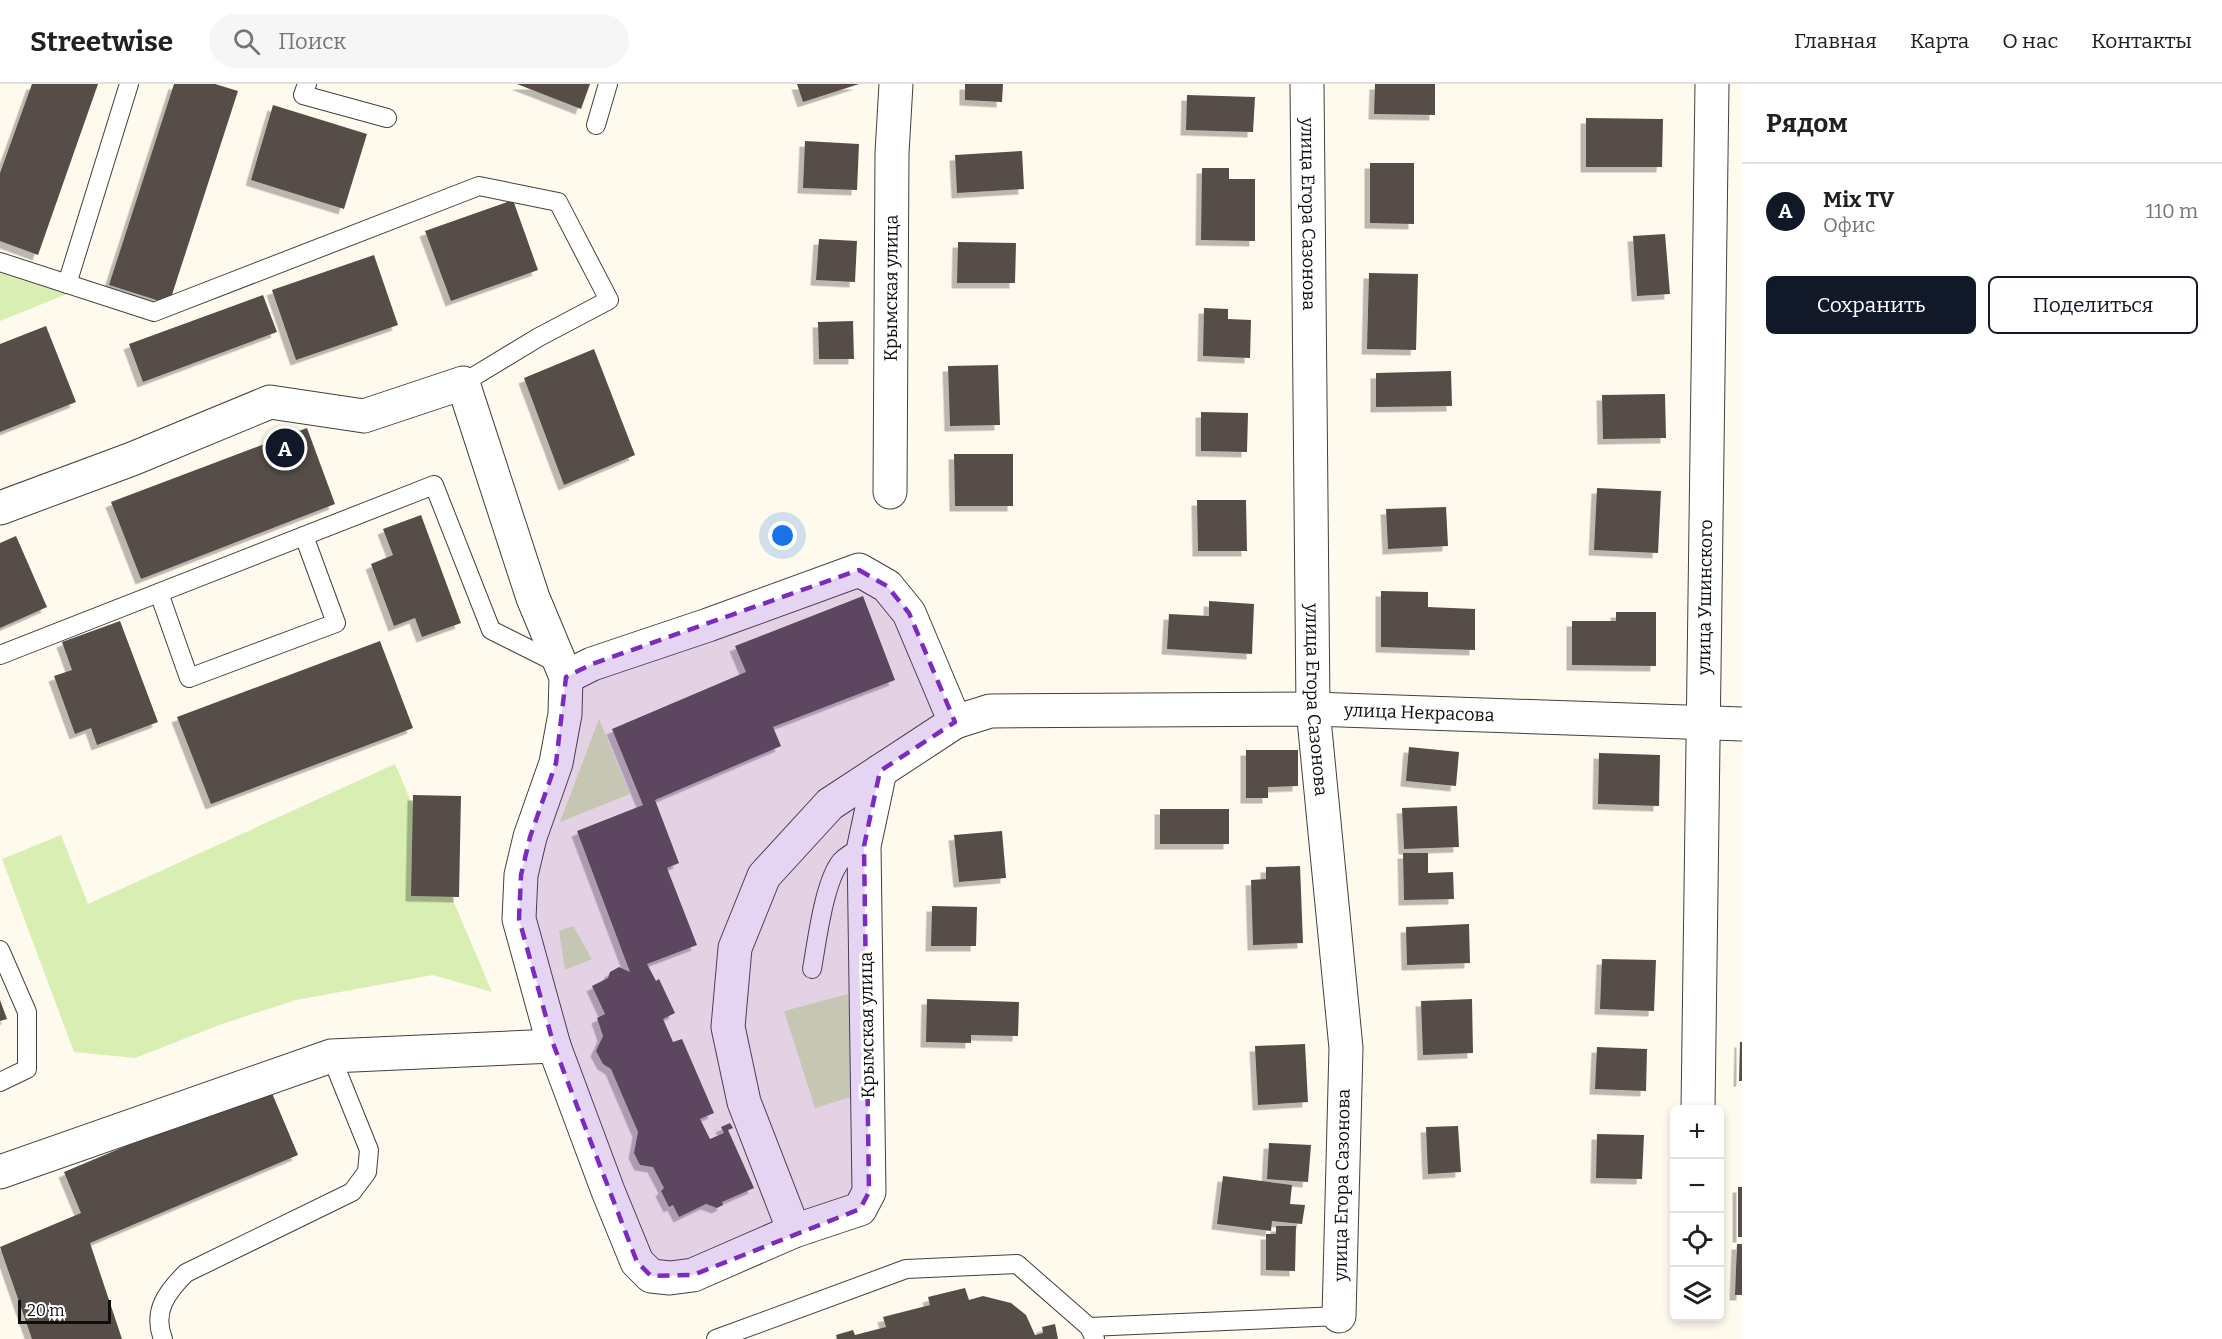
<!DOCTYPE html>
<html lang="ru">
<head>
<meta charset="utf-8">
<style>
  :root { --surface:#fff; --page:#f6f6f6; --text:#202124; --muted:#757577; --line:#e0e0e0; --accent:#111827 }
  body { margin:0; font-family:Bitter,serif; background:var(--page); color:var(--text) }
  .controls { position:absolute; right:18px; bottom:18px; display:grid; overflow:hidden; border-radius:9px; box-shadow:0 3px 9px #0003 }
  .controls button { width:54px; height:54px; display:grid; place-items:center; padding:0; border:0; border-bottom:2px solid var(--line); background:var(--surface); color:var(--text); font:30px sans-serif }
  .scale { position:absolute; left:18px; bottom:15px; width:93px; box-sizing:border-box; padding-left:6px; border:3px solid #0d0d0d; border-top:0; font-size:16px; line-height:21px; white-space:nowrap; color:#0d0d0d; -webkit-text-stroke:4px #fff; paint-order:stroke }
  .you { position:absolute; left:783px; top:452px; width:21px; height:21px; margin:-15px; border:4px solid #fff; border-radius:50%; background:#1a73e8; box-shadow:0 0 0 9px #1a73e833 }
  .badge { display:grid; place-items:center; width:39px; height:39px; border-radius:50%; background:var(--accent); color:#fff; font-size:20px; font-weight:700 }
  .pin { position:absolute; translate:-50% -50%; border:3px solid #fff; box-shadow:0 2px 6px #0006 }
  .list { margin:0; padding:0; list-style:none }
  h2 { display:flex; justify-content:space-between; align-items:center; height:78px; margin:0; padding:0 24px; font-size:26px }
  h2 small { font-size:20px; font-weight:400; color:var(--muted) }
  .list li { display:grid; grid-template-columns:39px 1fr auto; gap:18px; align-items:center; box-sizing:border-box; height:96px; padding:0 24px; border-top:2px solid var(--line) }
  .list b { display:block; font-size:22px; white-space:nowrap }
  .list p { margin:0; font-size:20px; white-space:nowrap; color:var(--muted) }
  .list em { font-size:20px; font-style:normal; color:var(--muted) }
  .actions { display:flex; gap:12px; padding:18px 24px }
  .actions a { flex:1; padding:14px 0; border:2px solid var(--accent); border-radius:9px; text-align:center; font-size:21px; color:var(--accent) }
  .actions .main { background:var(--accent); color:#fff }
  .icon { flex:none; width:33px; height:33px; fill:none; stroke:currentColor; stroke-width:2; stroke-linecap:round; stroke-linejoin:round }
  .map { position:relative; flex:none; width:1742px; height:1255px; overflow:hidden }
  header { display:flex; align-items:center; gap:36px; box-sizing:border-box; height:84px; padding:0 30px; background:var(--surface); border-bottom:2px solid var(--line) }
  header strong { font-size:28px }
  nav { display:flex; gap:33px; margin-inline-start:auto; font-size:21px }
  .search { width:420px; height:54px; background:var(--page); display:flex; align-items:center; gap:15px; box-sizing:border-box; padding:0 21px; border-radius:33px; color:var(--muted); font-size:22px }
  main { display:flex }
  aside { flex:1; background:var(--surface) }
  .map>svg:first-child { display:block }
  .green { fill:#d8eeb2 }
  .building { fill:#574d48; filter:url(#shadow) }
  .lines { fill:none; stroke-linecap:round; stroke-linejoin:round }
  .lane-casing { stroke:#404040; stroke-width:20 }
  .street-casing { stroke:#404040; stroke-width:35 }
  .lane { stroke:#fff; stroke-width:18 }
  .street { stroke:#fff; stroke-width:33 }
  .marked { fill:#7b2cbf; fill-opacity:0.2; stroke:#7b2cbf; stroke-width:4.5; stroke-dasharray:12 8; stroke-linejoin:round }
  .labels { text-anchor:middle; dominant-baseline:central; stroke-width:6; stroke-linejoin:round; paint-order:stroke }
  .street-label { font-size:18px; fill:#0d0d0d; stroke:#fff }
</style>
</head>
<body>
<header>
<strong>Streetwise</strong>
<div class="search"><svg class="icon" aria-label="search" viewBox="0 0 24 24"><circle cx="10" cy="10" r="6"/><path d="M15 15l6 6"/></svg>Поиск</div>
<nav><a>Главная</a><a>Карта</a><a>О нас</a><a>Контакты</a></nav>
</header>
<main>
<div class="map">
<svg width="1742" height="1255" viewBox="0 0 1742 1255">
  <defs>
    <filter id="shadow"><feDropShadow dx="-5.5" dy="5.5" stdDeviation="0" flood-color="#0004"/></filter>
  </defs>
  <rect width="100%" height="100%" fill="#fffaee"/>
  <g class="green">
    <path d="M 0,186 L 72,208 L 0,237 Z"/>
    <path d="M 599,635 L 630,710 L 560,738 Z"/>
    <path d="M 395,680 L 492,908 L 433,891 L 296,916 L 222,940 L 135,974 L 74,968 L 2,775 L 61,751 L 88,820 Z"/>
    <path d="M 573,842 L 592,875 L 565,886 L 559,847 Z"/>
    <path d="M 848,910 L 861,1010 L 815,1024 L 784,927 Z"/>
  </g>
  <g class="building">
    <path d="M 32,0 L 98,0 L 38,171 L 0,157 L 0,89 Z"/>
    <path d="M 174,0 L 215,0 L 238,7 L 169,220 L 109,201 Z"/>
    <path d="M 517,0 L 590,0 L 581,25 Z"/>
    <path d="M 797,0 L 859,0 L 803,18 Z"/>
    <path d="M 965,0 L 1003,0 L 1002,18 L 965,16 Z"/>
    <path d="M 1375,0 L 1435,0 L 1435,31 L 1374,30 Z"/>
    <path d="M 1187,11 L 1255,13 L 1253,48 L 1186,46 Z"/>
    <path d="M 273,21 L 367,50 L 344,125 L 251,96 Z"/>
    <path d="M 1586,34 L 1663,35 L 1662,83 L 1586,83 Z"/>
    <path d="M 805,57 L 859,60 L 857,106 L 803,104 Z"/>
    <path d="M 1022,67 L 1024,105 L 957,109 L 955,71 Z"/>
    <path d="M 1370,79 L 1414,79 L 1414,140 L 1370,139 Z"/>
    <path d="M 1202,84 L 1229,84 L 1229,95 L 1255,95 L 1255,157 L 1201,156 Z"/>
    <path d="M 513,116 L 538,186 L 451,217 L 425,147 Z"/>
    <path d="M 1665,150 L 1670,210 L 1637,212 L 1633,152 Z"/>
    <path d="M 819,155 L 857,157 L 855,198 L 816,196 Z"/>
    <path d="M 958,158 L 1016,159 L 1015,199 L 957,199 Z"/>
    <path d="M 374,171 L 398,241 L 296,276 L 272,206 Z"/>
    <path d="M 1369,189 L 1418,190 L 1416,266 L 1367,265 Z"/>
    <path d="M 263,211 L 277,248 L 143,298 L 129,260 Z"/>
    <path d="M 1204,224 L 1228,225 L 1228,235 L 1251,236 L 1250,274 L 1203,272 Z"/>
    <path d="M 853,237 L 854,275 L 819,275 L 818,238 Z"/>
    <path d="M 46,242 L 76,318 L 0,348 L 0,260 Z"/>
    <path d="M 594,265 L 635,371 L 564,401 L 524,294 Z"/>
    <path d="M 998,281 L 1000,341 L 950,342 L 948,282 Z"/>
    <path d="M 1451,287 L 1452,322 L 1376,323 L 1376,289 Z"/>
    <path d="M 1665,310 L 1666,354 L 1603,355 L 1602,311 Z"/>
    <path d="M 1201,328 L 1248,329 L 1247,368 L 1201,367 Z"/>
    <path d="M 307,344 L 335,420 L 141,495 L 111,418 Z"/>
    <path d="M 954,370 L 1013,370 L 1013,422 L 955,422 Z"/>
    <path d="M 1597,404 L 1661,407 L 1658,469 L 1594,466 Z"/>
    <path d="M 1197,416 L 1246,416 L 1247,467 L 1198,467 Z"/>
    <path d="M 1446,423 L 1448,462 L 1388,465 L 1386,425 Z"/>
    <path d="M 421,431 L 461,539 L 422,553 L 415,534 L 394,542 L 371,480 L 393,471 L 383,445 Z"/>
    <path d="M 16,452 L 47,523 L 0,544 L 0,459 Z"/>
    <path d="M 1381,507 L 1428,508 L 1428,523 L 1475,525 L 1475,566 L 1381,563 Z"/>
    <path d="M 863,512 L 895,596 L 773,643 L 781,662 L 655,716 L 679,779 L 667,784 L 697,861 L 647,880 L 656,897 L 659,895 L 675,929 L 663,935 L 673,958 L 682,955 L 714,1029 L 700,1035 L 710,1055 L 724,1049 L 721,1043 L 730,1039 L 733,1044 L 728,1046 L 754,1104 L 722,1118 L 723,1121 L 717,1124 L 706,1120 L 679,1133 L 673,1121 L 669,1123 L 661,1107 L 664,1104 L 653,1083 L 640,1081 L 634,1069 L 638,1048 L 611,985 L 603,980 L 596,967 L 603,952 L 597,934 L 605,930 L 592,902 L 608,894 L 610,888 L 619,883 L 630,888 L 577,747 L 643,721 L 612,645 L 746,588 L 735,562 Z"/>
    <path d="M 1209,517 L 1254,520 L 1252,570 L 1167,565 L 1169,530 L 1209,532 Z"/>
    <path d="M 1616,528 L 1656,528 L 1656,582 L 1572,581 L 1572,537 L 1616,537 Z"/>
    <path d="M 120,537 L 158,638 L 97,661 L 91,644 L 75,650 L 54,592 L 72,586 L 62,558 Z"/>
    <path d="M 380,557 L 413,644 L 211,720 L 177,633 Z"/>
    <path d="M 1409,663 L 1459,668 L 1456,702 L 1406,697 Z"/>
    <path d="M 1246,666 L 1298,666 L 1298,702 L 1268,703 L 1268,714 L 1246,714 Z"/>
    <path d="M 1599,669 L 1660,671 L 1659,722 L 1598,720 Z"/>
    <path d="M 413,711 L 461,712 L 459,813 L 411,812 Z"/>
    <path d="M 1457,722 L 1459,763 L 1404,765 L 1402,724 Z"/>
    <rect x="1160" y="725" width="69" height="35"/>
    <path d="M 1002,747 L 1006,794 L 959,798 L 954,751 Z"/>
    <path d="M 1403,769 L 1428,769 L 1428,789 L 1453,788 L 1454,815 L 1404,816 Z"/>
    <path d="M 1300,782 L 1303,859 L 1253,861 L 1251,796 L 1266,795 L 1266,783 Z"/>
    <path d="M 932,822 L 977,823 L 976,862 L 931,862 Z"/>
    <path d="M 1469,840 L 1470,879 L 1407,881 L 1406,843 Z"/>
    <path d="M 1602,875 L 1656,876 L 1654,927 L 1600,925 Z"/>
    <path d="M 927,915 L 1019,918 L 1018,952 L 971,951 L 971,959 L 926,958 Z"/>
    <path d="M 1472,915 L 1473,969 L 1423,971 L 1421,917 Z"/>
    <path d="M 0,916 L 7,935 L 0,937 Z"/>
    <path d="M 1740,958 L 1742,958 L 1742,997 L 1739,997 Z"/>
    <path d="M 1305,960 L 1308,1018 L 1258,1021 L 1255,962 Z"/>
    <path d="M 1597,963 L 1647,965 L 1646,1007 L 1595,1005 Z"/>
    <path d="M 269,1002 L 298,1071 L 90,1159 L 122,1255 L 32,1255 L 0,1163 L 81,1129 L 64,1088 Z"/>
    <path d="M 1458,1042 L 1461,1088 L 1428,1090 L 1426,1043 Z"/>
    <path d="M 1597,1050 L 1644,1051 L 1642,1095 L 1596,1094 Z"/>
    <path d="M 1269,1059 L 1311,1061 L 1308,1098 L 1267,1095 Z"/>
    <path d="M 1223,1092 L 1292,1101 L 1290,1120 L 1305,1121 L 1302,1140 L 1272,1137 L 1271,1147 L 1217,1140 Z"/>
    <rect x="1738" y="1103" width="4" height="50"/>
    <path d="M 1276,1142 L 1296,1142 L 1295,1187 L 1266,1186 L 1266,1150 L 1276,1150 Z"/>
    <path d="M 1737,1160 L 1742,1160 L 1742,1211 L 1735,1211 Z"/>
    <path d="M 965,1204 L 969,1216 L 983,1212 L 1011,1219 L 1026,1231 L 1035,1251 L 1043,1249 L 1042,1243 L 1055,1240 L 1058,1255 L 837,1255 L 836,1251 L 853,1246 L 855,1251 L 886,1243 L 883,1233 L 930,1221 L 928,1213 Z"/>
  </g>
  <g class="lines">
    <g class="lane-casing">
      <g id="lane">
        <path d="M 307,0 L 303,11 L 387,34"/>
        <path d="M 596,41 L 608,0"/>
        <path d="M 0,178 L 154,228 L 479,102 L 558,118 L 609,216 L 539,253 L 463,299"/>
        <path d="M 67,200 L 129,0"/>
        <path d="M 159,509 L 189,594 L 336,539 L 304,452"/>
        <path d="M 0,571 L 434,401 L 491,546 L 559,580"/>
        <path d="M 0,866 L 27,928 L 27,985 L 0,998"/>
        <path d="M 812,885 C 817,857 824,798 841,777 C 848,770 856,766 864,762"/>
        <path d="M 1089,1243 L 1339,1232"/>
        <path d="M 163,1255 C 152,1227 167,1208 186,1189 L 352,1108 L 367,1088 L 369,1066 L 331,972"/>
        <path d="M 716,1255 L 906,1185 L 1017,1180 L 1089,1243 L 1095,1255"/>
      </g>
    </g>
    <g class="street-casing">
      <g id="street">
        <path id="s1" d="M 1307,0 L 1313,625 L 1346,964 L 1339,1232"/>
        <path id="s2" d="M 890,408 L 892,69 L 896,0"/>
        <path d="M 0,424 L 132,375 L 270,318 L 364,332 L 463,299 L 533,514 L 566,593 L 565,630 L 556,679 L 530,753 L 521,791 L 519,835 L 554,962 L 608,1107 L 637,1178 L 651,1192 L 670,1194 L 693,1191 L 794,1147 L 860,1125 L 869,1108 L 864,762 L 880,687"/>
        <path d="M 566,593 L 592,580 L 708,541 L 859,486 L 887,502 L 909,529 L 955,638 L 830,720 L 764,792 L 735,864 L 728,943 L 744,1018 L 794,1147"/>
        <path id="s3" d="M 955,638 L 990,627 L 1313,625 L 1742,640"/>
        <path id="s4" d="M 1698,1026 L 1712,0"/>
        <path d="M 0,1088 L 331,972 L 554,962"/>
      </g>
    </g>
    <use href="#lane" class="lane"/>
    <use href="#street" class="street"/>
  </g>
  <path class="marked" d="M 859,486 L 887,502 L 909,529 L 955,638 L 880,687 L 864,762 L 869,1108 L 860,1125 L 693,1191 L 651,1192 L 637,1178 L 554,962 L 519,835 L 521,791 L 530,753 L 556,679 L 566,593 L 592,580 Z"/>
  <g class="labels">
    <g class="street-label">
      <text stroke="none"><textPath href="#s1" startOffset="130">улица Егора Сазонова</textPath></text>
      <text stroke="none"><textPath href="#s2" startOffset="204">Крымская улица</textPath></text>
      <text stroke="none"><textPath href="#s4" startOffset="513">улица Ушинского</textPath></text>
      <text stroke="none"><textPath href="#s1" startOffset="616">улица Егора Сазонова</textPath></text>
      <text stroke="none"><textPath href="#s3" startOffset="466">улица Некрасова</textPath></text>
      <text transform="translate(867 941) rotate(-91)">Крымская улица</text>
      <text transform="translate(1342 1101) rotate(-89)">улица Егора Сазонова</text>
    </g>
  </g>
</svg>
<div class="controls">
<button>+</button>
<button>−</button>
<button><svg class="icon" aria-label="locate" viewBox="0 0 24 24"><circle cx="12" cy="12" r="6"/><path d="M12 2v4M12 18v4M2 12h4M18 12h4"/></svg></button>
<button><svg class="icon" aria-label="layers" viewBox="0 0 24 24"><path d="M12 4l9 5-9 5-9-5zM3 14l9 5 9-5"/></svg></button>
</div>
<div class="scale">20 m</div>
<div class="you"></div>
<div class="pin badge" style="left:285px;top:364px">A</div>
</div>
<aside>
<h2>Рядом<small></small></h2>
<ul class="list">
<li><span class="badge">A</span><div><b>Mix TV</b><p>Офис</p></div><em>110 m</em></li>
</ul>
<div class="actions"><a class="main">Сохранить</a><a>Поделиться</a></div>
</aside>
</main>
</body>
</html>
